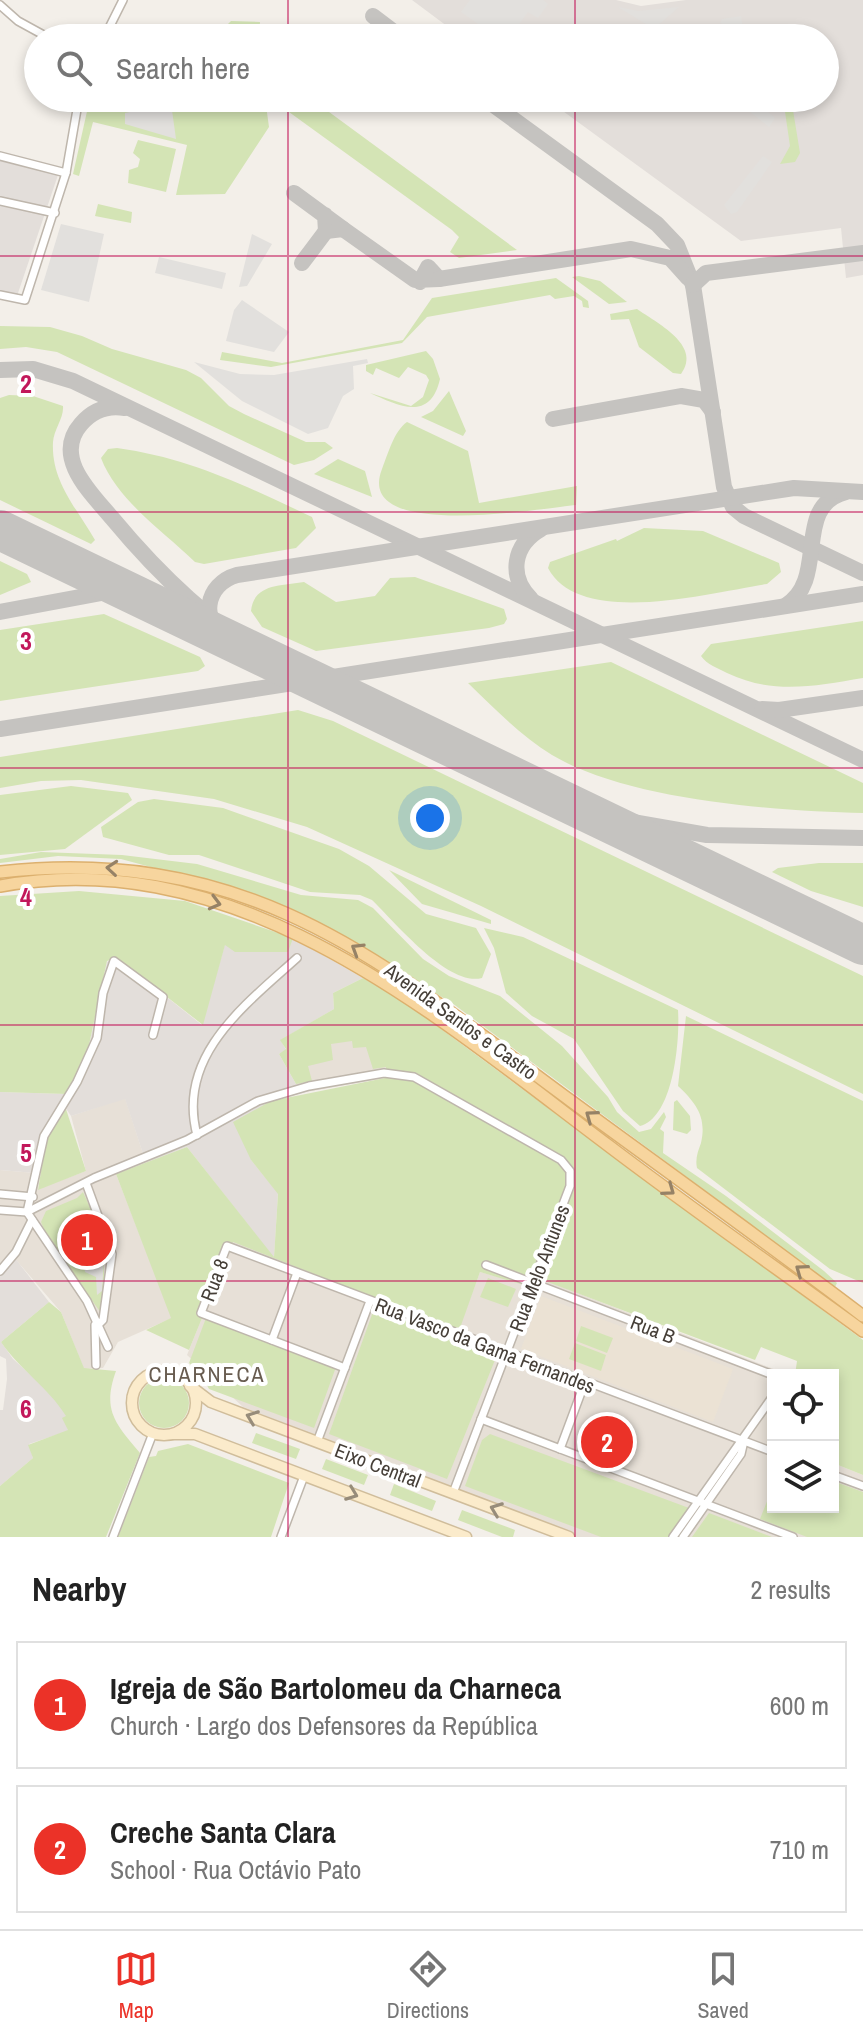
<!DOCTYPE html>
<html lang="en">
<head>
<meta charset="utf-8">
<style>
  :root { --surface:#fff; --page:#f6f6f6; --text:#222; --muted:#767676; --line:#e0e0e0; --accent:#eb3228 }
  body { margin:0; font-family:"Archivo Narrow",sans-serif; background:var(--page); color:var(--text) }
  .controls { position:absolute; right:24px; bottom:24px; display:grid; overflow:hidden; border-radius:0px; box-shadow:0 4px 12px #0003 }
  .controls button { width:72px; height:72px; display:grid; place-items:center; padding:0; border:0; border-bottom:2px solid var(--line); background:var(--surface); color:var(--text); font:40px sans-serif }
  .you { position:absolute; left:430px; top:818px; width:28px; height:28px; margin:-20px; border:6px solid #fff; border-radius:50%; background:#1a73e8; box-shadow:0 0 0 12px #1a73e833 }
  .badge { display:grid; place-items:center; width:52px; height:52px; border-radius:50%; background:var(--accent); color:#fff; font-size:26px; font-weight:700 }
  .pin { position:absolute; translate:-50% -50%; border:4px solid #fff; box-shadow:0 2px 8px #0006 }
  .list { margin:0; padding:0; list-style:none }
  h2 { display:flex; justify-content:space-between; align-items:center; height:104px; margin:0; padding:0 32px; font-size:34px }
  h2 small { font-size:26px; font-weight:400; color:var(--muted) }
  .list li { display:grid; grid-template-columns:52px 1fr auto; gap:24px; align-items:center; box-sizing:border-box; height:128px; margin:0 16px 16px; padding:0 16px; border:2px solid var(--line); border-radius:0px }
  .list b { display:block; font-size:30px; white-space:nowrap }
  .list p { margin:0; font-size:26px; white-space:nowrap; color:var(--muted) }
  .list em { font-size:26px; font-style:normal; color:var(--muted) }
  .icon { flex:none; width:44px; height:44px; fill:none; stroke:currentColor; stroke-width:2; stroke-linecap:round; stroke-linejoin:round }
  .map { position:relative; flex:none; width:863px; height:1537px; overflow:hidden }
  .search { position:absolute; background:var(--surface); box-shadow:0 4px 12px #0003; left:24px; right:24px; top:24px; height:88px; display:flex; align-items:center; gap:20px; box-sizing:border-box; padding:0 28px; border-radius:44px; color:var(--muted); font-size:30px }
  .sheet { height:392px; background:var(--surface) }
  nav { display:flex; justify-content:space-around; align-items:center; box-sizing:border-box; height:112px; border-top:2px solid var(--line); background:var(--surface); font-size:22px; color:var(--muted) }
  nav a { display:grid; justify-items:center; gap:4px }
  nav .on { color:var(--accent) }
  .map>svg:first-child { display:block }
  .residential { fill:#e7e0d7 }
  .industrial { fill:#e3deda }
  .education { fill:#ebe2d4 }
  .green { fill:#d4e4b5 }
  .parking { fill:#e2e0dd }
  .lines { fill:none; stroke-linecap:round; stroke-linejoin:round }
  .taxiway { stroke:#c5c3c0; stroke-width:16 }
  .runway { stroke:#c5c3c0; stroke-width:40 }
  .minor-casing { stroke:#beb6ac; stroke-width:10 }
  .secondary-casing { stroke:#d0bd9b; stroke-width:13 }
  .primary-casing { stroke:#dcb06e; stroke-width:14 }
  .minor { stroke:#fff; stroke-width:7 }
  .secondary { stroke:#fbebcb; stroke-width:10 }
  .primary { stroke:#f7d59e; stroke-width:11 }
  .oneway { stroke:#968266 }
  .oneway2 { stroke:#978c7a }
  .grid { fill:none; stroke:#c2185b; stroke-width:2; stroke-opacity:0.55 }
  .labels { text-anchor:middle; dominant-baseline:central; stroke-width:8; stroke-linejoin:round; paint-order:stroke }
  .street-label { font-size:20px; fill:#463f38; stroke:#fff }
  .neighbourhood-label { font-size:22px; letter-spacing:2px; fill:#685c50; stroke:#fff }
  .grid-label { font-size:26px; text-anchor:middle; font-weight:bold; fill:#c2185b; stroke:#fff; stroke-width:8; stroke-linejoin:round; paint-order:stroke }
</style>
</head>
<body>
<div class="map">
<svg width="863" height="1537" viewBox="0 0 863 1537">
  <rect width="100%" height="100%" fill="#f3efe9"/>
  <g class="residential">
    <path d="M 347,1001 L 386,1067 L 385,1078 L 306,1092 L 296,1084 Z"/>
    <path d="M 125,1098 L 146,1163 L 116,1174 L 172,1318 L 118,1342 L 103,1368 L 84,1369 L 61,1312 L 11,1254 L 0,1264 L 0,1170 L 35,1173 L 40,1176 L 38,1189 L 86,1171 L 71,1116 Z"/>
    <path d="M 233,1241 L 458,1331 L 480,1272 L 527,1285 L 544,1280 L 789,1375 L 773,1375 L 773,1507 L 833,1507 L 833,1463 L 863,1475 L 863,1537 L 577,1537 L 243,1407 L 187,1355 Z"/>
  </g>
  <g class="industrial">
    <path d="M 412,0 L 616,0 L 641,6 L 686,0 L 863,0 L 863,275 L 846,278 L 841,228 L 741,241 L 545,98 L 825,98 L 825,38 L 463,38 Z"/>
    <path d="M 0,161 L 58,175 L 17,296 L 0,292 Z"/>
    <path d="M 293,938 L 363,978 L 333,993 L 334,1009 L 281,1040 L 286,1050 L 279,1054 L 296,1084 L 306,1092 L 271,1101 L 251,1160 L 278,1193 L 274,1258 L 187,1147 L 146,1163 L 125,1099 L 71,1116 L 63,1104 L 48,1123 L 35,1173 L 0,1170 L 0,1092 L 67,1094 L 86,1059 L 107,962 L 116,957 L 202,1025 L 225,944 Z"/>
    <path d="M 11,1253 L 49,1302 L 1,1342 L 13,1359 L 54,1396 L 67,1416 L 68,1431 L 29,1444 L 33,1458 L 0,1486 L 0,1410 L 3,1410 L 7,1379 L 6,1359 L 0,1356 L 0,1264 Z"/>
  </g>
  <g class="education">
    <path d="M 541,1296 L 733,1369 L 713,1422 L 521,1349 Z"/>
    <path d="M 585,1420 L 638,1440 L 629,1464 L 576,1444 Z"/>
  </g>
  <g class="green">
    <path d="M 231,21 L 260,22 L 259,38 L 214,38 Z"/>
    <path d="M 90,98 L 265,98 L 269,127 L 225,194 L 176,195 L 187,145 L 93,122 L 79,176 L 73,174 Z"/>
    <path d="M 280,98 L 310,98 L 517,250 L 459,258 L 450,252 L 459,237 L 452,230 L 289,112 L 284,112 Z"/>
    <path d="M 783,98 L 791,98 L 800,153 L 795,162 L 780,164 L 790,146 Z"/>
    <path d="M 138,140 L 176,149 L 166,192 L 128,183 L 129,170 L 138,167 L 140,159 L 133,153 Z"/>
    <path d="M 98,204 L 132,212 L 131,223 L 95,216 Z"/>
    <path d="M 579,276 L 600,281 L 627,302 L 609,304 L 572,277 Z"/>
    <path d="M 556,278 L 588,301 L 589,308 L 583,307 L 582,301 L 574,296 L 555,299 L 550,295 L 427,317 L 402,343 L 271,367 L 220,360 L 222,352 L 282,363 L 403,340 L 432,298 Z"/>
    <path d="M 637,309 C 655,322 703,345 681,374 L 673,373 L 639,347 L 629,319 L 611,320 L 610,314 Z"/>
    <path d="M 0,326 L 50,327 L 82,336 L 112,349 L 186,370 L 201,378 L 229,406 L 244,414 L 306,442 L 325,442 L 333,448 L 314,460 L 294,465 L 57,352 L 26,347 L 0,349 Z"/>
    <path d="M 426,351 L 433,359 L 440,379 C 430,423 397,405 370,393 L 411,406 L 423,397 L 429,380 L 426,375 L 408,367 L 399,378 L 376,368 L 373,375 L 366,371 L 366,365 Z"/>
    <path d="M 449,391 L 466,431 L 463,436 L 421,417 L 433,411 Z"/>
    <path d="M 9,395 L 33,396 L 63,406 C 64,418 54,429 53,442 C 51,481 76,507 95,540 L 91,544 L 0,500 L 0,398 Z"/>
    <path d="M 407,422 L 468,451 L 479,503 L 577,486 L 576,505 C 543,508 353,542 382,469 C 388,454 394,431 407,422 Z"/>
    <path d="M 117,448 C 190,458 246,486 312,517 L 316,528 L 296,548 L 204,564 L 195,562 C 163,531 117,500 101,458 L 108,449 Z"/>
    <path d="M 338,459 L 365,471 L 372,497 L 314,474 Z"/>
    <path d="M 644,528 L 703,531 L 779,563 L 781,572 L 767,584 C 713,592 580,629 548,568 L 550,562 L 616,539 L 617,541 Z"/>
    <path d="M 0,561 L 27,574 L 31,582 L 0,595 Z"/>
    <path d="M 415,577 L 504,609 L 507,619 L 504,624 L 489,628 L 316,651 L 262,627 L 251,611 C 254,583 282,586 304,582 L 336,602 L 375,596 L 390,578 Z"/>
    <path d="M 104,614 L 200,657 L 205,666 L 198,671 L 0,701 L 0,630 Z"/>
    <path d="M 863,621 L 863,678 C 815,686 773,695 727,673 C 718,668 707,665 701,656 L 711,644 Z"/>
    <path d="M 611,662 L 863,783 L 863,813 C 775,811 627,800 552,755 C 521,736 494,708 468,683 Z"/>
    <path d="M 298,710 L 333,721 L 863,976 L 863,1094 L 481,906 L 307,827 L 214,799 L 81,780 L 41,781 L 0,788 L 0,757 Z"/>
    <path d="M 71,786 L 128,793 L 132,800 L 65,849 L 0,855 L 0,795 Z"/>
    <path d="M 154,799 L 223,808 L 339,849 L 369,866 L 426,914 L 476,928 L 491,954 L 482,978 C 448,987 395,922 372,900 L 360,895 L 310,892 L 199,855 L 169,855 L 103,837 L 101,827 L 138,802 Z"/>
    <path d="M 41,852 L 122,855 L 197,864 L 301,895 L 358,900 L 373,908 L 423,959 L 449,976 L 500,996 L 562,1046 L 608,1097 L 617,1112 L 639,1132 L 651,1129 L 664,1112 L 666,1117 L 660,1129 L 664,1132 L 663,1153 L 726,1196 L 824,1271 L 837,1283 L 835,1287 L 452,1003 L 337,935 L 169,872 L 121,859 L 58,856 L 0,863 L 0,859 Z"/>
    <path d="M 819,863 L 863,863 L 863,907 L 811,891 L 772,872 L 778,868 Z"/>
    <path d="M 389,870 L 491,920 L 491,924 L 422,904 Z"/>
    <path d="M 79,891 L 185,901 L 293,938 L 288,952 L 235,952 L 225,945 L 203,1025 L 117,958 L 107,961 L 86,1059 L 67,1094 L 0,1092 L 0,896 Z"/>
    <path d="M 484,928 L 523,937 L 678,1010 C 680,1039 674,1117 640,1126 L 623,1111 L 574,1039 L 532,1016 L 506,993 L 494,948 Z"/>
    <path d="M 363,978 L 403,1001 L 863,1340 L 863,1475 L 833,1463 L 833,1375 L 795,1375 L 797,1361 L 761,1347 L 755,1360 L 545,1281 L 527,1286 L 480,1272 L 459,1331 L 233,1242 L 189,1350 L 146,1330 L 171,1318 L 116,1174 L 187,1147 L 274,1257 L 278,1194 L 251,1160 L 233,1122 L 271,1101 L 385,1078 L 386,1067 L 373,1069 L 366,1047 L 353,1048 L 352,1041 L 331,1044 L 333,1060 L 308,1066 L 312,1081 L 296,1084 L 279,1054 L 286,1049 L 280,1040 L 334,1009 L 333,993 Z"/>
    <path d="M 686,1016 L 863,1101 L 863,1283 L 830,1269 L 697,1168 C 695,1159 698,1151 701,1143 C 707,1117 696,1103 678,1086 Z"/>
    <path d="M 677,1100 L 690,1116 L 691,1130 L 687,1134 L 673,1130 L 674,1102 Z"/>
    <path d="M 66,1109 L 86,1171 L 38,1190 L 46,1140 Z"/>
    <path d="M 83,1192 L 92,1212 L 96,1213 L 109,1256 L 104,1257 L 104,1274 L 108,1273 L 101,1313 L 48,1239 L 41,1222 L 46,1211 L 77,1198 Z"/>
    <path d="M 488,1278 L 516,1289 L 508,1307 L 480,1297 Z"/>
    <path d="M 49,1302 L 61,1312 L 84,1368 L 116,1371 C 102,1410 115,1423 140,1453 L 106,1537 L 0,1537 L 0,1486 L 33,1458 L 28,1445 L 68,1430 L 62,1418 L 66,1416 C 48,1387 20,1370 1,1342 Z"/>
    <path d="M 374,1309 L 497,1355 L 447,1479 L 329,1434 Z"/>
    <path d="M 206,1318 L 336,1367 L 314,1428 L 209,1389 L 201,1374 L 189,1363 Z"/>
    <path d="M 581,1326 L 613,1338 L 607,1353 L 576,1341 Z"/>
    <path d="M 575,1343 L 606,1355 L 601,1371 L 569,1359 Z"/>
    <circle cx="164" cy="1403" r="25"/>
    <path d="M 256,1433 L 300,1449 L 296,1459 L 252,1443 Z"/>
    <path d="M 490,1434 L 689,1508 L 669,1537 L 601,1537 L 465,1486 L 482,1440 Z"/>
    <path d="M 188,1444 L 289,1483 L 271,1537 L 118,1537 L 149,1457 L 156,1456 L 158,1451 Z"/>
    <path d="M 326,1459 L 368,1475 L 364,1485 L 322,1469 Z"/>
    <path d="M 833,1481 L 863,1492 L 863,1537 L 807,1537 L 760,1519 L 773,1486 L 773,1507 L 833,1507 Z"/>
    <path d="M 394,1484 L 436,1501 L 432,1511 L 390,1495 Z"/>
    <path d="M 462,1510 L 515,1530 L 513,1537 L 502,1537 L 458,1520 Z"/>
    <path d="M 709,1513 L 772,1537 L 692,1537 Z"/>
  </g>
  <g class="parking">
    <path d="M 470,0 L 543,0 L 548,4 L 538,18 L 528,12 L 509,38 L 498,38 L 461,12 Z"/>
    <path d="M 618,7 L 638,11 L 679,7 L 654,29 Z"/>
    <path d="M 741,16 L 743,30 L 756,28 L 757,38 L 740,38 L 720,23 L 722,19 Z"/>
    <path d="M 733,98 L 765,98 L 767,111 L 775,118 L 769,127 Z"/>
    <path d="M 171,103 L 176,139 L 125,124 L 125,113 Z"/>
    <path d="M 763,156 L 772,162 L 737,212 L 731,214 L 724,205 Z"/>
    <path d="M 61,224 L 104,234 L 89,302 L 41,290 Z"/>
    <path d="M 252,234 L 272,244 L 247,286 L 239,287 Z"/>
    <path d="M 159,257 L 226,273 L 222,289 L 155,273 Z"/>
    <path d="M 242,300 L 289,332 L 274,352 L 226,341 L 234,310 Z"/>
    <path d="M 367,359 L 368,363 L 353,366 L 354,389 L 343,396 L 328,428 L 308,434 L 242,401 L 194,362 L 240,374 L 274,375 Z"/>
    <path d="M 104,1257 L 102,1291 L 97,1295 L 96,1277 L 85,1272 L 83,1258 Z"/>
  </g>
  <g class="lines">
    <g class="taxiway">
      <path d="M 373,16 L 402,38"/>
      <path d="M 484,98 L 657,224 L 677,245 L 693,285 L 724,487 L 733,507 L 744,516 L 863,573"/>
      <path d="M 294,193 L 343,229 L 326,231 L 325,215"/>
      <path d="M 343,229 L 415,280 L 439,279 L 428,267 L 420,282"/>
      <path d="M 302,263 L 326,231"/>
      <path d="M 439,279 L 631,249 L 670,258 L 688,278"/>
      <path d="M 693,285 L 706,273 L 863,253"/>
      <path d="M 0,370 L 33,369 L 73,381 L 863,760"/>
      <path d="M 125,408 C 108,405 93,410 81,424 C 52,457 91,493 112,518 C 161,577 212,625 278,664"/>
      <path d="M 553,419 L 681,396 L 704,400 L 713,412"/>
      <path d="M 531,599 C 508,576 513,545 541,529"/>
      <path d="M 785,606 C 830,579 791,506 846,492"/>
      <path d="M 0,612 L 123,589"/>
      <path d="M 228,640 C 199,622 205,584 237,575 L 794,488 L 863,492"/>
      <path d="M 762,709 L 779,710 L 863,698"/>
      <path d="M 0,729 L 863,594"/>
      <path d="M 566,802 L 621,820 L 707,835 L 863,838"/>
      <path d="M 786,908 L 863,937"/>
    </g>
    <path class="runway" d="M 0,530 L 863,945"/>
    <g class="minor-casing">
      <g id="minor">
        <path d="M 0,5 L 18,21 L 49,38"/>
        <path d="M 104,38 L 123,0"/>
        <path d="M 0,156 L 66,173"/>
        <path d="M 0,201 L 55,213"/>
        <path d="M 0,295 L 25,300 L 66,173 L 79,98"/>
        <path d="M 197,1135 C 176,1056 245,1005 297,958"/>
        <path d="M 86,1183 L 112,1254 L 103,1320 L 98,1325"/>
        <path d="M 0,1194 L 33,1197"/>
        <path d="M 0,1210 L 27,1212"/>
        <path d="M 27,1212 L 94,1178 L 187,1140 L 258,1101 L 309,1086 L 384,1073 L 414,1077 L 561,1160 L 570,1171 L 570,1186 L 453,1493"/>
        <path d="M 27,1212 L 44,1136 L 77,1082 L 97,1038 L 103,993 L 114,961 L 163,997 L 153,1035"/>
        <path d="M 27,1212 L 87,1301 L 108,1347"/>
        <path d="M 486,1265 L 773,1375"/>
        <path d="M 0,1271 L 16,1252 L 32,1220"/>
        <path d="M 95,1325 L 96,1365"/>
        <path d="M 272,1340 L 297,1273"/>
        <path d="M 345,1368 L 201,1313 L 227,1246 L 773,1452"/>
        <path d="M 481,1419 L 793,1537"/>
        <path d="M 317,1442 L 370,1301"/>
        <path d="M 560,1449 L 585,1382"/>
        <path d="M 833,1475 L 863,1486"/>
        <path d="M 113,1537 L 153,1433"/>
        <path d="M 281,1537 L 304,1476"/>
        <path d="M 673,1537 L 773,1396"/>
        <path d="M 683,1537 L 741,1454 L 744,1441"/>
      </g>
    </g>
    <g class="secondary-casing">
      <g id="secondary">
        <circle cx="164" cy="1403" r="32"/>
        <path d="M 190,1386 L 211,1402 L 569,1537"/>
        <path d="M 173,1434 L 195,1434 L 466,1537"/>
      </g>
    </g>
    <g class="primary-casing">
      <g id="primary">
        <path d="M 0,872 C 252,845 382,962 571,1101 C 668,1172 767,1243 863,1316"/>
        <path d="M 0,886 C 239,843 432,1013 609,1146 C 692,1209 778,1269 863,1331"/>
      </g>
    </g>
    <use href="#minor" class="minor"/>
    <use href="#secondary" class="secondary"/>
    <use href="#primary" class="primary"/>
  </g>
  <defs><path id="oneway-chevron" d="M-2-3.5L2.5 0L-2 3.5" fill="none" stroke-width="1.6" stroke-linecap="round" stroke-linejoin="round" transform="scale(2)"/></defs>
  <g class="oneway">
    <use href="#oneway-chevron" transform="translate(112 868) rotate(-175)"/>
    <use href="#oneway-chevron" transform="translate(215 903) rotate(15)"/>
    <use href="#oneway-chevron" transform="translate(357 949) rotate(-148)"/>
    <use href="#oneway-chevron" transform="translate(591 1116) rotate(-144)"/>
    <use href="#oneway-chevron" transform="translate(669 1190) rotate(36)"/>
    <use href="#oneway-chevron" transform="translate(801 1270) rotate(-144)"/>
  </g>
  <g class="oneway2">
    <use href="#oneway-chevron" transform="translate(252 1417) rotate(-159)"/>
    <use href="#oneway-chevron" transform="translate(352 1494) rotate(21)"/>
    <use href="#oneway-chevron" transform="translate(496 1509) rotate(-159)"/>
  </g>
  <path class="grid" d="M 288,0 L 288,38M 575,0 L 575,38M 288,98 L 288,1537M 575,98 L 575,1537M 0,256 L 863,256M 0,512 L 863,512M 0,768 L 863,768M 0,1025 L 863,1025M 0,1281 L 863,1281"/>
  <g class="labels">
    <g class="street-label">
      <text transform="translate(461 1021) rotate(36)">Avenida Santos e Castro</text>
      <text transform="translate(539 1268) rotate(-69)">Rua Melo Antunes</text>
      <text transform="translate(214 1280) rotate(-69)">Rua 8</text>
      <text transform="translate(653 1329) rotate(21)">Rua B</text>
      <text transform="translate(485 1345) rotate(21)">Rua Vasco da Gama Fernandes</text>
      <text transform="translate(378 1465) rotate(21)">Eixo Central</text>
    </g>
    <g class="neighbourhood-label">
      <text x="207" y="1374">CHARNECA</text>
    </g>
  </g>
  <g class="grid-label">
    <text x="26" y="393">2</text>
    <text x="26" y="650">3</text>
    <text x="26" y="906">4</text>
    <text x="26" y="1162">5</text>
    <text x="26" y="1418">6</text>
  </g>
</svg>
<div class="controls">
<button><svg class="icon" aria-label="locate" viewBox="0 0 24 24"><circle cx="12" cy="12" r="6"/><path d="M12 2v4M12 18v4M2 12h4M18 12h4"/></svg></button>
<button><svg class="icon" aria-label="layers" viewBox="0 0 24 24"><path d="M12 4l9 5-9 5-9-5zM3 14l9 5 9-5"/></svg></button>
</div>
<div class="you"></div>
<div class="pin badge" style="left:87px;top:1240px">1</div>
<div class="pin badge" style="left:607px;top:1442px">2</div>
<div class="search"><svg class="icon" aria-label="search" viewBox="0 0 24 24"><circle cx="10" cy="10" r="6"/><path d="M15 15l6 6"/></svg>Search here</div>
</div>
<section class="sheet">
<h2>Nearby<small>2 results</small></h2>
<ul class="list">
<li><span class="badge">1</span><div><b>Igreja de São Bartolomeu da Charneca</b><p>Church · Largo dos Defensores da República</p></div><em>600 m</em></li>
<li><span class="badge">2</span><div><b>Creche Santa Clara</b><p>School · Rua Octávio Pato</p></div><em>710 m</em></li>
</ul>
</section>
<nav>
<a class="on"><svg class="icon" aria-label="map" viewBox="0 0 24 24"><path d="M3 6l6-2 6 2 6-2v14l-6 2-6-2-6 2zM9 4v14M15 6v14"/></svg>Map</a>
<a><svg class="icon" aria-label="directions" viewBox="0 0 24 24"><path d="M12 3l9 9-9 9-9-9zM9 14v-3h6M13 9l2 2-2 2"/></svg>Directions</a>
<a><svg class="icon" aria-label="saved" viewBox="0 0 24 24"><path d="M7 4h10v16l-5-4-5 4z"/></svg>Saved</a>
</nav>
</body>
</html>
